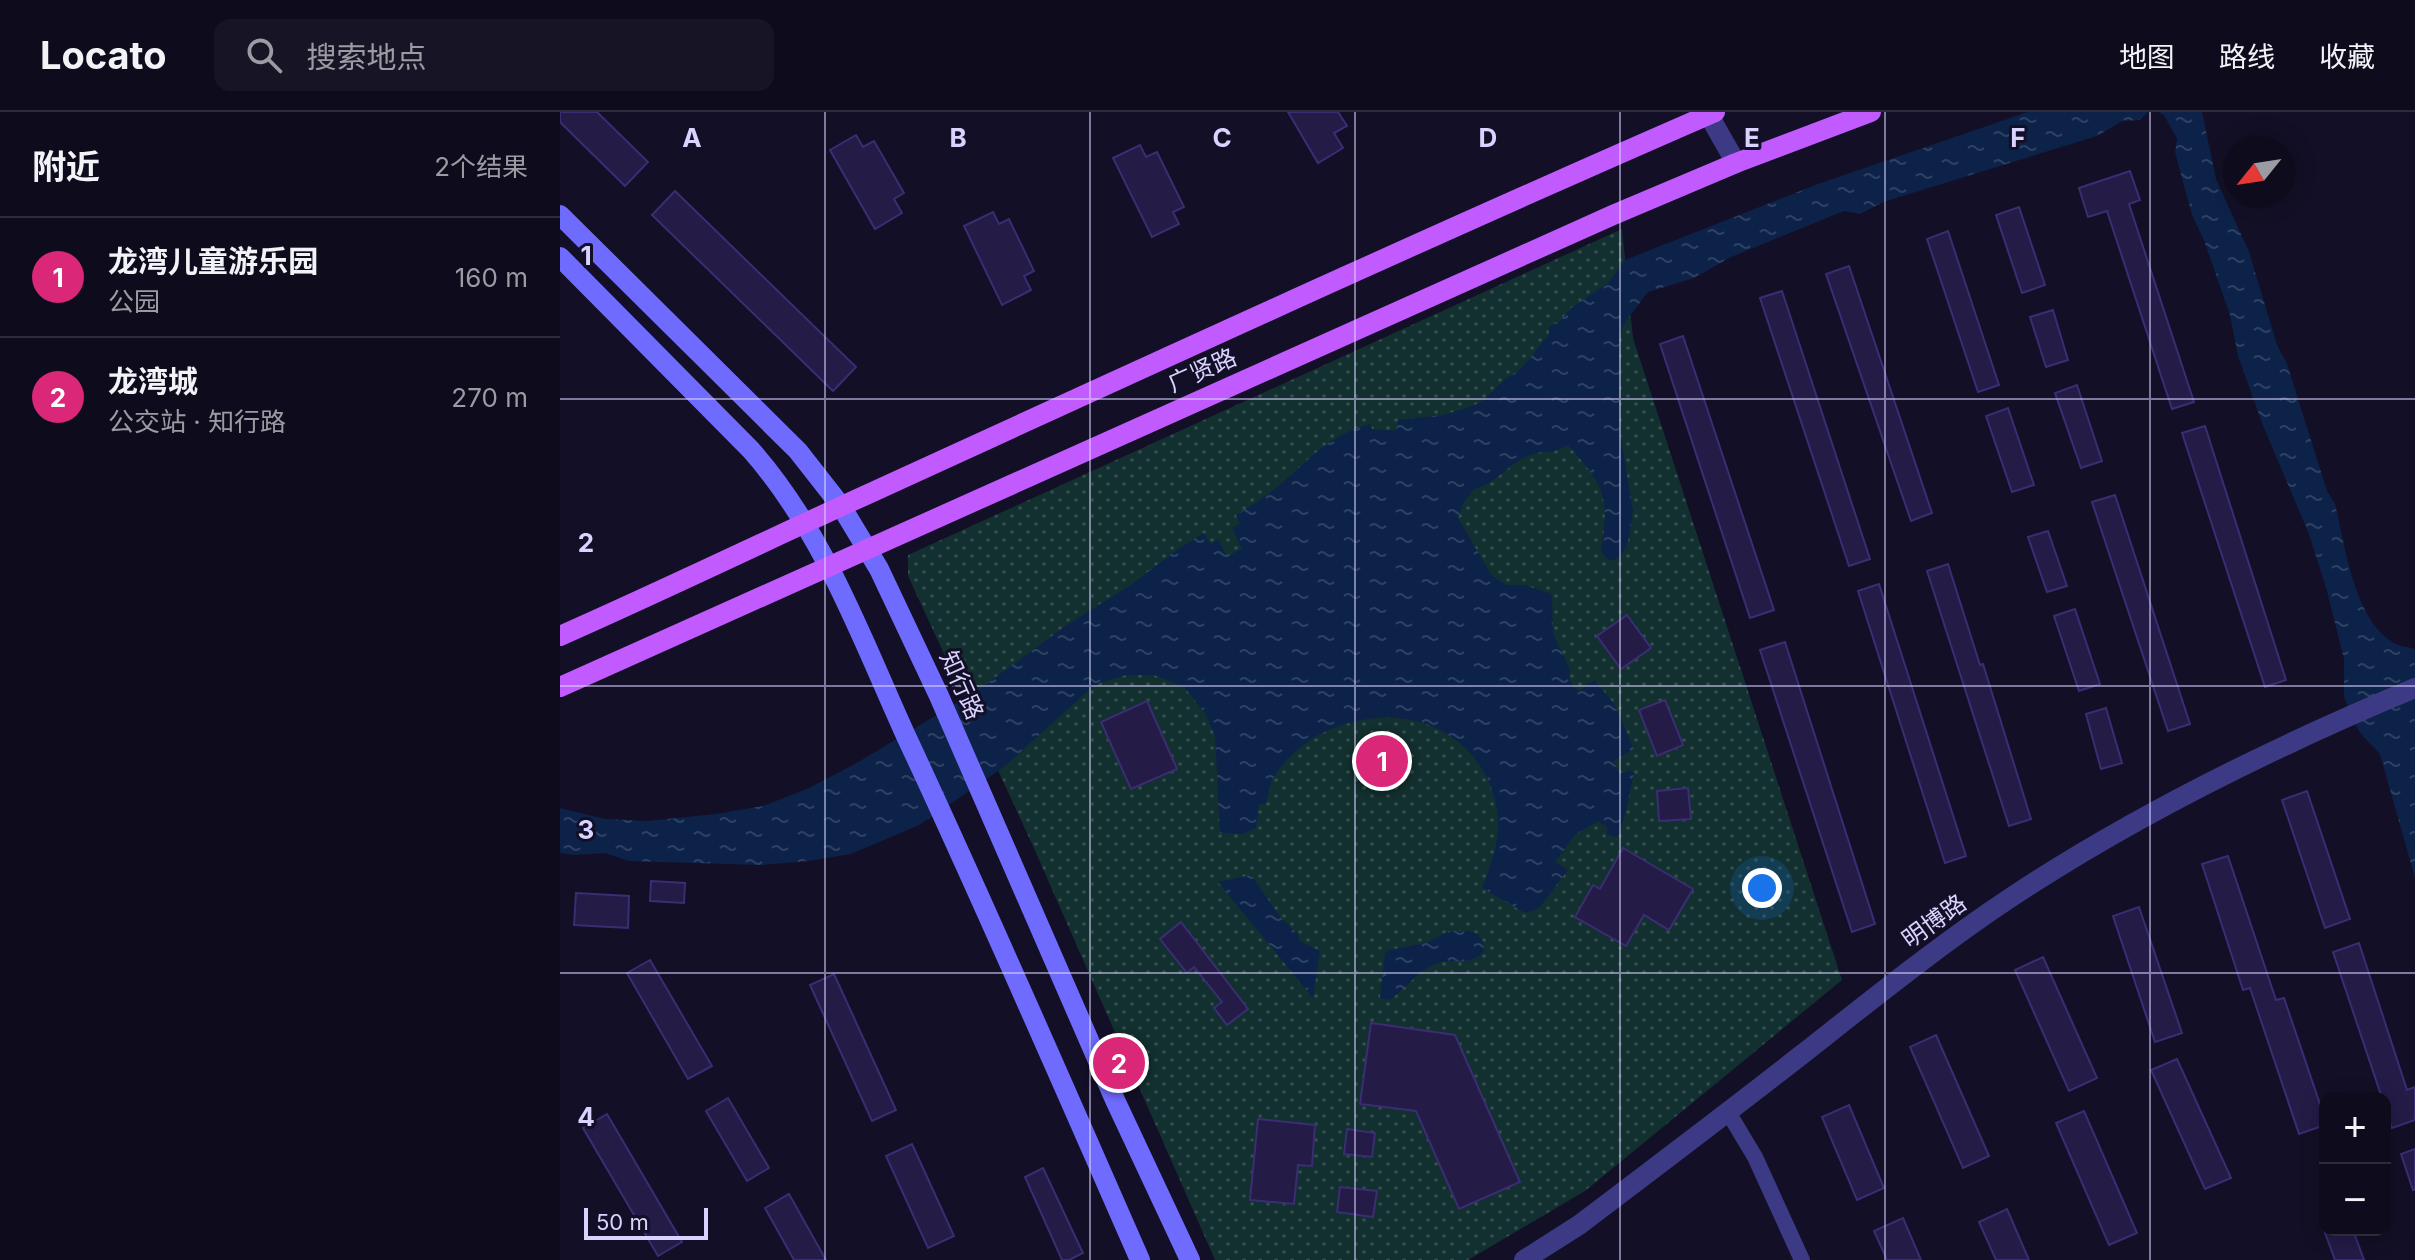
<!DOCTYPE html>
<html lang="zh">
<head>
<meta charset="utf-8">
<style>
  :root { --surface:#0e0b1c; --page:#171425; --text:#f1f3f6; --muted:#9b9ba3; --line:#2e2b3b; --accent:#db2777 }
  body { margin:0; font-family:Inter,"Noto Sans SC",sans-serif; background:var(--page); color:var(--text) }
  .controls { position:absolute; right:24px; bottom:24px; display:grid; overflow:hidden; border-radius:16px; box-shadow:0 4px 20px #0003 }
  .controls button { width:72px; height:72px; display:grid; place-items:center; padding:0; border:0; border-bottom:2px solid var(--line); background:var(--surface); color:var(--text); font:40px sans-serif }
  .compass { position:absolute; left:1663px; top:24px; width:72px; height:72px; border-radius:50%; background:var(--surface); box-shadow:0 4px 20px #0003; rotate:240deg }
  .scale { position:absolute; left:24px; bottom:20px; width:124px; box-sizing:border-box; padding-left:8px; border:4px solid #d9d4ff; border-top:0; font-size:22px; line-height:28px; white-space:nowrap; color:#d9d4ff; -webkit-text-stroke:6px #130f26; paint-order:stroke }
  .you { position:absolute; left:1202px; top:776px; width:28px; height:28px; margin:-20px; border:6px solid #fff; border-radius:50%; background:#1a73e8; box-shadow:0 0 0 12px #1a73e833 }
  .badge { display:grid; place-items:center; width:52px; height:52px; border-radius:50%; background:var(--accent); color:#fff; font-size:26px; font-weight:700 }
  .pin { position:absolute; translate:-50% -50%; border:4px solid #fff; box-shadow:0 2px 8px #0006 }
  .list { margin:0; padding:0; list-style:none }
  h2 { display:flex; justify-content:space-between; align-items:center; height:104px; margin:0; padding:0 32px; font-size:34px }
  h2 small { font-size:26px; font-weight:400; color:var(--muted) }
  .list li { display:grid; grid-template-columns:52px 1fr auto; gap:24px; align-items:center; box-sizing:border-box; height:120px; padding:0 32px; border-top:2px solid var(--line) }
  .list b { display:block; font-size:30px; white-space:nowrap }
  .list p { margin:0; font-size:26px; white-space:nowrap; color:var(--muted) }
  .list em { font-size:26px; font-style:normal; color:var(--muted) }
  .icon { flex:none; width:44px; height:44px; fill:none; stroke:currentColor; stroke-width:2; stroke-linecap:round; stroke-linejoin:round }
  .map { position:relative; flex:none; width:1855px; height:1148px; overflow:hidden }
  header { display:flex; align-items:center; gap:48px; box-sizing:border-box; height:112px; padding:0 40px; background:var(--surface); border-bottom:2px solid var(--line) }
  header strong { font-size:38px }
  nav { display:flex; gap:44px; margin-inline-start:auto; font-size:28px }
  .search { width:560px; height:72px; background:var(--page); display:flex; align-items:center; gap:20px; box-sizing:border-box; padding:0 28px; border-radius:16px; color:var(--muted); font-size:30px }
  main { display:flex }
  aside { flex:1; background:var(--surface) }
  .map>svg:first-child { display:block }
  .park { fill:url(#park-dots) }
  .water { fill:url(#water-ripples) }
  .building { fill:#241b47; stroke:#3b2d73; stroke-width:2 }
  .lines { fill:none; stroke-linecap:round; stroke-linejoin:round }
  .minor { stroke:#3d3a85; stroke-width:16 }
  .tertiary { stroke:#3d3a85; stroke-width:20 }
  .secondary { stroke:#6f6bff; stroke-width:20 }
  .primary { stroke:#c25bff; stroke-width:20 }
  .grid { fill:none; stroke:#d9d4ff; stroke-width:2; stroke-opacity:0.55 }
  .labels { text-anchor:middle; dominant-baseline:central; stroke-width:6; stroke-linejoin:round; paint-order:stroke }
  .street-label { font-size:24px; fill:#d9d4ff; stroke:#130f26 }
  .grid-label { font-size:26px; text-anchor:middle; font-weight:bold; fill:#d9d4ff; stroke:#130f26; stroke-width:6; stroke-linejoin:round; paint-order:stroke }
</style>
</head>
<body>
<header>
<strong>Locato</strong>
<div class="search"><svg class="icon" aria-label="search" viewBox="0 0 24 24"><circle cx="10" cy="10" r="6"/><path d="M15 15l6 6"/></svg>搜索地点</div>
<nav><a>地图</a><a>路线</a><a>收藏</a></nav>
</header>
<main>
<aside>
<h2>附近<small>2个结果</small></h2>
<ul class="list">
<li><span class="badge">1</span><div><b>龙湾儿童游乐园</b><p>公园</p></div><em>160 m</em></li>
<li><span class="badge">2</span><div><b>龙湾城</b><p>公交站 · 知行路</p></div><em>270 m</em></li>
</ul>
</aside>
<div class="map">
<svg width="1855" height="1148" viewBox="0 0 1855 1148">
  <defs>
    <pattern id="park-dots" width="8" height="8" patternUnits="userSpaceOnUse" patternTransform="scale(2)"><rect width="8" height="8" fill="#12302f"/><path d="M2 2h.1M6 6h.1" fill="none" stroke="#344d4e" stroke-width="1.8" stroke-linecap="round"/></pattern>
    <pattern id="water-ripples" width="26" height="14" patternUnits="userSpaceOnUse" patternTransform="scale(2)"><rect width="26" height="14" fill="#0c2248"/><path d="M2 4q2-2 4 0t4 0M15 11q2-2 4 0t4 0" fill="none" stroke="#2f4163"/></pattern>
  </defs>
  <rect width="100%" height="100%" fill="#130f26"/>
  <path class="park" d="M 1062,117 L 1073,226 L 1282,868 L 1025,1079 L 908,1148 L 655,1148 L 473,734 L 348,464 L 348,443 Z"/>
  <g class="water">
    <path d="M 1468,0 L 1588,0 L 1580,8 L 1562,9 L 1537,24 L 1323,90 L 1300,102 L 1284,99 L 1171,145 L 1134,166 L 1088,180 L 1069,205 L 1059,221 L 1059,315 L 1073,399 L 1068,430 L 1060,445 L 1052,449 L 1046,446 L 1041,438 C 1050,383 1044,374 1008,333 C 991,342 993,338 977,341 C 952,346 938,372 914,377 L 903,391 L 898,406 L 932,464 L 947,473 L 964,473 L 992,482 L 993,521 L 1010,558 L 1009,565 L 1013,575 L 1019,579 L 1035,568 L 1054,592 L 1074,637 L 1053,649 L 1060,662 L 1071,658 L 1074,661 L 1065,703 L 1058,725 L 1047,723 L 1047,715 L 1038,709 L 1015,723 L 995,750 L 1008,758 L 979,796 L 965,801 L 922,776 C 932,752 941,724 937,698 C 927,634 869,597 807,607 C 780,612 755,621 735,640 C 727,648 717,658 712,668 C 709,676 708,685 706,692 L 699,692 L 696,716 L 683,722 L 660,721 L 655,624 L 645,601 L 624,575 L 594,563 L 566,563 L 540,571 L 531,576 L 445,654 L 389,693 L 359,713 L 291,742 L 248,749 L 201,753 L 69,749 L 45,741 L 15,743 L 0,741 L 0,696 L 45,707 L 88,709 L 156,702 L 203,694 L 247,677 L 295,652 L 415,580 L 507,513 L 572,472 L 618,437 L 644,421 L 650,432 L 658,427 L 667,444 L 682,437 L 672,416 L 680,412 L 676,403 C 691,394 708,383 722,371 C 752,345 770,322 811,312 L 812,317 L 836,319 L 838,308 L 883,303 L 913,294 L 925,287 L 944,268 L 961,257 L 989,222 L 989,214 L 998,211 L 1011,196 L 1048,171 L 1065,148 L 1258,72 Z"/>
    <path d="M 1598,0 L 1642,0 L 1656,67 L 1689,140 L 1717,233 L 1727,252 L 1767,379 L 1775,392 C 1785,433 1794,505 1831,529 C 1837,534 1848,535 1855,537 L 1855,766 L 1820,642 L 1801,622 L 1793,608 L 1784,584 L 1784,547 L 1767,479 L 1749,422 L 1702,311 L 1678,244 L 1670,203 L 1644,128 L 1632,103 L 1615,40 L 1617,27 L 1604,3 Z"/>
    <path d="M 691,763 L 721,806 L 740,824 L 738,828 L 760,839 L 753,886 L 658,770 Z"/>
    <path d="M 889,819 L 908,819 L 918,822 L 923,830 L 924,840 C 906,856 894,845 875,852 C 856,860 846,877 830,888 L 820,886 L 825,841 L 829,838 L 866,831 Z"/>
  </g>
  <g class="building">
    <path d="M 0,0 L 37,0 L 88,50 L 65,74 L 0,10 Z"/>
    <path d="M 728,0 L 778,0 L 787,14 L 774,21 L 783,36 L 758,51 Z"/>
    <path d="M 296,23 L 303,35 L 314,29 L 344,81 L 334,87 L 342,101 L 315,117 L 270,38 Z"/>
    <path d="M 580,33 L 586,45 L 597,40 L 624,95 L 613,100 L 619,112 L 592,125 L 553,46 Z"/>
    <path d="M 1570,59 L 1580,88 L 1569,92 L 1634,290 L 1612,297 L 1547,99 L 1528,105 L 1519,76 Z"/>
    <path d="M 115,79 L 296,255 L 273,279 L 92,103 Z"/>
    <path d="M 1459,95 L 1485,173 L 1462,181 L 1436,103 Z"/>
    <path d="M 433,100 L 439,112 L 449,107 L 474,159 L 464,164 L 471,178 L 442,193 L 404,114 Z"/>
    <path d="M 1388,119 L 1439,273 L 1418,280 L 1367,127 Z"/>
    <path d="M 1289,154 L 1372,401 L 1351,409 L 1266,162 Z"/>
    <path d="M 1222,179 L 1310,447 L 1289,454 L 1200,186 Z"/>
    <path d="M 1493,198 L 1508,248 L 1486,255 L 1470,205 Z"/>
    <path d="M 1123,224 L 1214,498 L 1190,506 L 1100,232 Z"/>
    <path d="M 1517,273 L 1542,349 L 1521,356 L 1495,281 Z"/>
    <path d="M 1448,296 L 1474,373 L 1452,380 L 1426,304 Z"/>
    <path d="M 1645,314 L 1726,568 L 1705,575 L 1622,321 Z"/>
    <path d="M 1555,383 L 1630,612 L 1608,619 L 1532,390 Z"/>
    <path d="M 1488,419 L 1507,474 L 1487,480 L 1468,425 Z"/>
    <path d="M 1388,452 L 1420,553 L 1423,552 L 1471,707 L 1449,714 L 1367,459 Z"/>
    <path d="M 1319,472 L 1406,744 L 1385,751 L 1298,479 Z"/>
    <path d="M 1515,497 L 1540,572 L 1519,579 L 1494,504 Z"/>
    <path d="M 1067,503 L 1091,536 L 1061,557 L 1037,524 Z"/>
    <path d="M 1225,530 L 1315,812 L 1292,820 L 1200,538 Z"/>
    <path d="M 1105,588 L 1123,633 L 1097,644 L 1079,598 Z"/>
    <path d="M 587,589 L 617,657 L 571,677 L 541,610 Z"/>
    <path d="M 1546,596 L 1562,651 L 1541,657 L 1526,602 Z"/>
    <path d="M 1128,676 L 1131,707 L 1099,709 L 1097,679 Z"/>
    <path d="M 1747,679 L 1790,807 L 1765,816 L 1722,688 Z"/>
    <path d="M 1063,736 L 1133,777 L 1109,818 L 1084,803 L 1066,834 L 1015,805 L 1033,773 L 1040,777 Z"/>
    <path d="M 1668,744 L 1716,888 L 1724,886 L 1765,1007 L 1765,1013 L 1739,1022 L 1690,876 L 1683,878 L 1642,752 Z"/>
    <path d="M 91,769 L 125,771 L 124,791 L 90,789 Z"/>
    <path d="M 16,781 L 69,784 L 68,816 L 14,813 Z"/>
    <path d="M 1579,795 L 1622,921 L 1595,930 L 1553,804 Z"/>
    <path d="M 621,810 L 688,897 L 667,913 L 654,896 L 662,890 L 634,855 L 627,861 L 600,827 Z"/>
    <path d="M 1799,831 L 1847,978 L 1855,975 L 1855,1008 L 1832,1016 L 1825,997 L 1825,986 L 1822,986 L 1773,840 Z"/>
    <path d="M 1483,845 L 1537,966 L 1509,979 L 1455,858 Z"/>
    <path d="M 90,848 L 152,954 L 128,967 L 67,861 Z"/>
    <path d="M 274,862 L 336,998 L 312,1009 L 250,873 Z"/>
    <path d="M 811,911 L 895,923 L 960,1070 L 899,1097 L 856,999 L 800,992 Z"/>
    <path d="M 1376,923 L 1429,1044 L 1403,1056 L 1350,935 Z"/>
    <path d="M 1617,947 L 1671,1066 L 1645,1077 L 1591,958 Z"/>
    <path d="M 168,986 L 209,1056 L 187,1069 L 146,999 Z"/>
    <path d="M 1289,993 L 1324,1076 L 1297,1088 L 1262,1005 Z"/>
    <path d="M 1524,999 L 1577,1121 L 1549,1133 L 1496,1011 Z"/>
    <path d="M 47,1002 L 122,1130 L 98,1144 L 23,1016 Z"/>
    <path d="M 698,1007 L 755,1013 L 752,1054 L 738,1053 L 734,1092 L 690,1088 Z"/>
    <path d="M 787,1017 L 815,1021 L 812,1045 L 784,1042 Z"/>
    <path d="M 352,1032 L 394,1124 L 368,1136 L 326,1044 Z"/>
    <path d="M 1855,1037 L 1855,1078 L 1853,1078 L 1841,1042 Z"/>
    <path d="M 483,1056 L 523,1141 L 509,1148 L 502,1148 L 465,1065 Z"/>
    <path d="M 780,1075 L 817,1079 L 813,1105 L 777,1100 Z"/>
    <path d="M 229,1082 L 266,1148 L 234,1148 L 205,1096 Z"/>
    <path d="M 1447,1097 L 1469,1148 L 1436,1148 L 1419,1110 Z"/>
    <path d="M 1343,1106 L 1361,1148 L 1327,1148 L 1314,1119 Z"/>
    <path d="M 1764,1118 L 1793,1118 L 1804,1148 L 1775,1148 Z"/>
  </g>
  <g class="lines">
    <path class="minor" d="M 1168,1000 L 1195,1045 L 1242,1148"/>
    <g class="tertiary">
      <path d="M 1147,0 L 1176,51"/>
      <path d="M 964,1148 L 1019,1113 C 1093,1057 1167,1001 1240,944 C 1310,889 1379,833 1453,784 C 1579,701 1716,634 1855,576"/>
    </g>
    <g class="secondary">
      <path d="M 0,103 L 238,339 L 281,394 L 319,457 L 379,584 L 555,988 L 630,1148"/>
      <path d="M 0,145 L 191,338 C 264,421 301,525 346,624 C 427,797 503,973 580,1148"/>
    </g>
    <g class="primary">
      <path d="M 0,524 C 95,482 189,437 284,393 C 573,261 863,127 1155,0"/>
      <path d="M 0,575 L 1053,103 L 1176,51 L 1311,0"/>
    </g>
  </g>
  <path class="grid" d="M 265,0 L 265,1148M 530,0 L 530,1148M 795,0 L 795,1148M 1060,0 L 1060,1148M 1325,0 L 1325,1148M 1590,0 L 1590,1148M 0,287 L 1855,287M 0,574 L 1855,574M 0,861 L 1855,861"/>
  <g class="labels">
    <g class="street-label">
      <text transform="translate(642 258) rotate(-24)">广贤路</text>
      <text transform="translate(402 573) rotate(66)">知行路</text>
      <text transform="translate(1374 809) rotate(-36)">明博路</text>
    </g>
  </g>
  <g class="grid-label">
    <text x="132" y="35">A</text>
    <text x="398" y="35">B</text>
    <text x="662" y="35">C</text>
    <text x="928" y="35">D</text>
    <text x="1192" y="35">E</text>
    <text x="1458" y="35">F</text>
    <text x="26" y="153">1</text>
    <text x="26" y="440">2</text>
    <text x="26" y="727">3</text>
    <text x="26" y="1014">4</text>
  </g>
</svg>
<div class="controls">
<button>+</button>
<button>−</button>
</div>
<svg class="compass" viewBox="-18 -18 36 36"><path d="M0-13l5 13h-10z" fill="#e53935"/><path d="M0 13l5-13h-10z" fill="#9b9ba3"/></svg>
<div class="scale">50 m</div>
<div class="you"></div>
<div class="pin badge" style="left:822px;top:649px">1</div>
<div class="pin badge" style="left:559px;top:951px">2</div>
</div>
</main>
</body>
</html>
